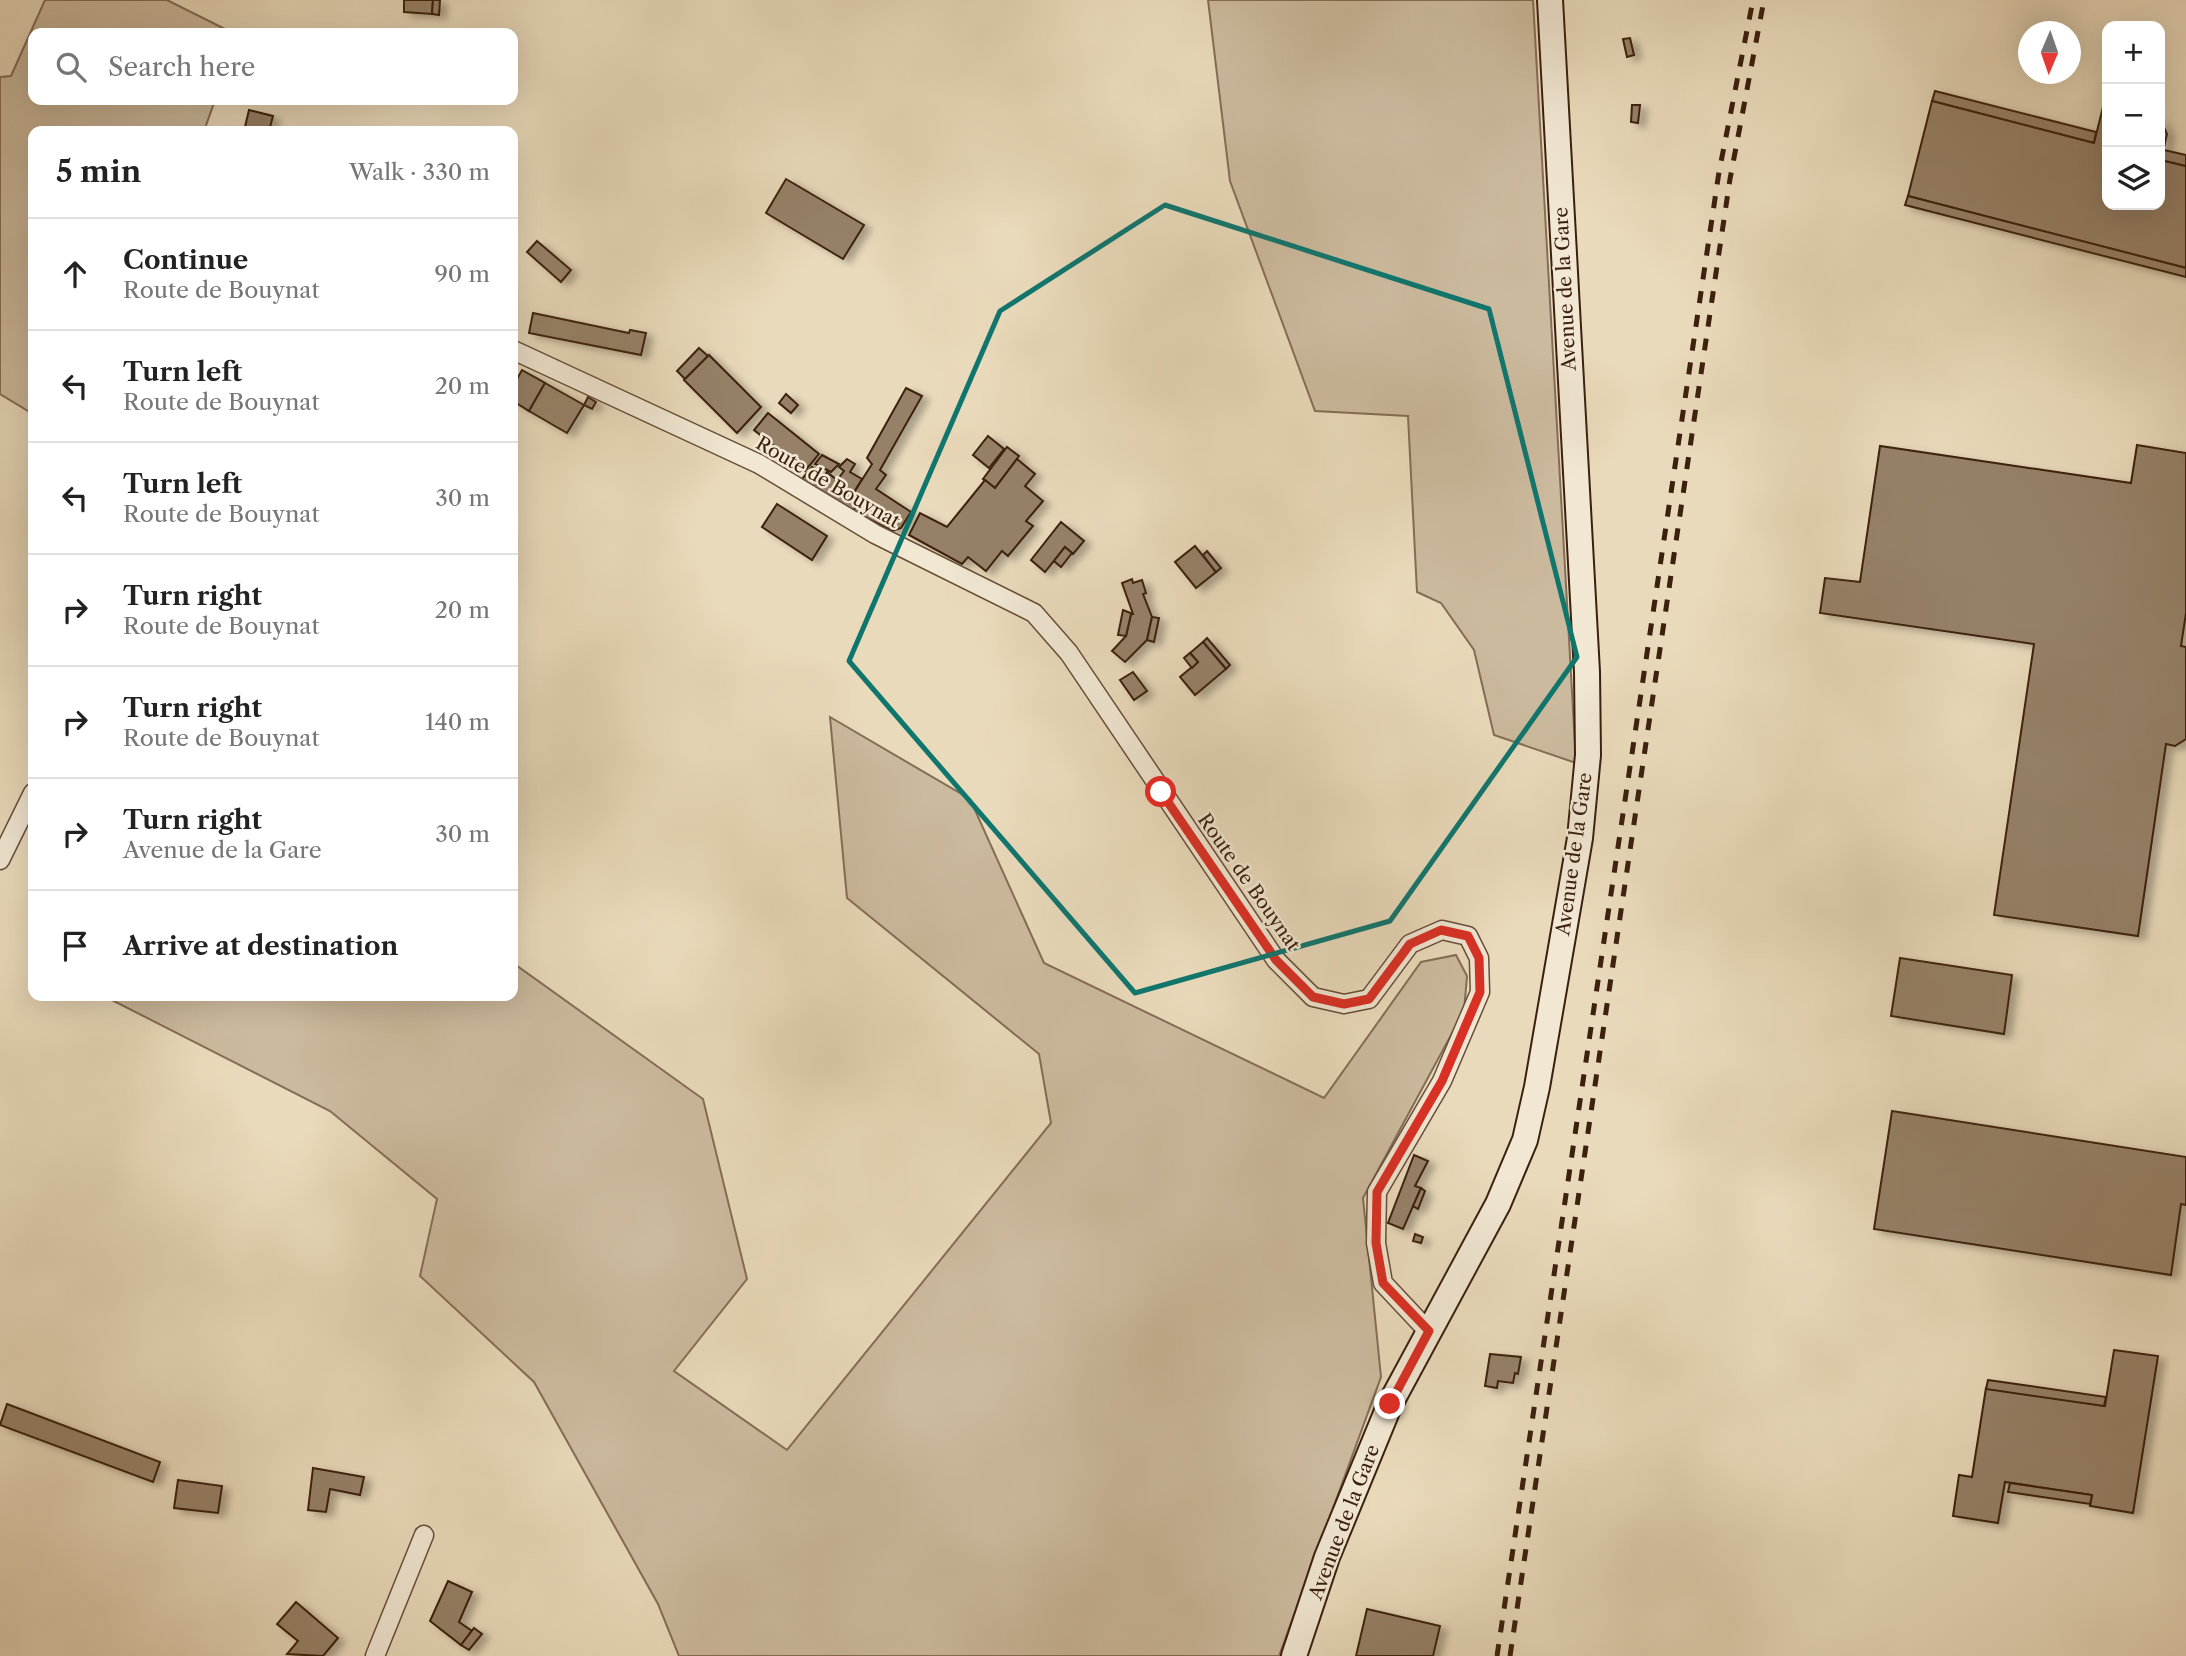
<!DOCTYPE html>
<html lang="en">
<head>
<meta charset="utf-8">
<style>
  :root { --surface:#fff; --page:#f2f2f2; --text:#222; --muted:#767676; --line:#e0e0e0 }
  body { margin:0; font-family:"Libre Caslon Text",serif; background:var(--page); color:var(--text) }
  .controls { position:absolute; right:21px; top:21px; display:grid; overflow:hidden; border-radius:14px; box-shadow:0 7px 28px #0002 }
  .controls button { width:63px; height:63px; display:grid; place-items:center; padding:0; border:0; border-bottom:2px solid var(--line); background:var(--surface); color:var(--text); font:35px sans-serif }
  .compass { position:absolute; left:2018px; top:21px; width:63px; height:63px; border-radius:50%; background:var(--surface); box-shadow:0 7px 28px #0002; rotate:182deg }
  .stop { position:absolute; width:21px; height:21px; margin:-16px; border:5px solid #d93025; border-radius:50%; background:#fff }
  .stop.end { background:#d93025; border-color:#fff; box-shadow:0 2px 7px #0008 }
  .list { margin:0; padding:0; list-style:none }
  h2 { display:flex; justify-content:space-between; align-items:center; height:91px; margin:0; padding:0 28px; font-size:30px }
  h2 small { font-size:23px; font-weight:400; color:var(--muted) }
  .list li { display:grid; grid-template-columns:46px 1fr auto; gap:21px; align-items:center; box-sizing:border-box; height:112px; padding:0 28px; border-top:2px solid var(--line) }
  .list b { display:block; font-size:26px; white-space:nowrap }
  .list p { margin:0; font-size:23px; white-space:nowrap; color:var(--muted) }
  .list em { font-size:23px; font-style:normal; color:var(--muted) }
  .icon { flex:none; width:38px; height:38px; fill:none; stroke:currentColor; stroke-width:2; stroke-linecap:round; stroke-linejoin:round }
  .map { position:relative; flex:none; width:2186px; height:1656px; overflow:hidden }
  .search { position:absolute; background:var(--surface); box-shadow:0 7px 28px #0002; left:28px; top:28px; width:490px; height:77px; display:flex; align-items:center; gap:18px; box-sizing:border-box; padding:0 24px; border-radius:14px; color:var(--muted); font-size:26px }
  .panel { position:absolute; background:var(--surface); box-shadow:0 7px 28px #0002; left:28px; top:126px; width:490px; height:875px; border-radius:14px }
  .map>svg:first-child { display:block }
  .green { fill:#ccba9e; stroke:#846d56; stroke-width:2 }
  .building { fill:#968168; stroke:#3c200e; stroke-width:2; filter:url(#shadow) }
  .lines { fill:none; stroke-linecap:round; stroke-linejoin:round }
  .street-casing { stroke:#674e39; stroke-width:21 }
  .secondary-casing { stroke:#3c200e; stroke-width:28 }
  .street { stroke:#f1e7d3; stroke-width:18 }
  .secondary { stroke:#f1e7d3; stroke-width:24 }
  .rail { stroke:#3c200e; stroke-width:5; stroke-dasharray:12 12; stroke-linecap:butt }
  .route { stroke:#d93025; stroke-width:9 }
  .marked { fill:none; stroke:#0f766e; stroke-width:5; stroke-linejoin:round }
  .labels { text-anchor:middle; dominant-baseline:central; stroke-width:5; stroke-linejoin:round; paint-order:stroke }
  .street-label { font-size:19px; fill:#3c200e; stroke:#f1e7d3 }
</style>
</head>
<body>
<div class="map">
<svg width="2186" height="1656" viewBox="0 0 2186 1656">
  <defs>
    <filter id="shadow"><feDropShadow dx="7" dy="4" stdDeviation="3.5" flood-color="#0004"/></filter>
  </defs>
  <rect width="100%" height="100%" fill="#e9dabb"/>
  <filter id="stains"><feTurbulence type="fractalNoise" baseFrequency=".00286" numOctaves="4"/><feColorMatrix values="0 0 0 0 .2 0 0 0 0 .09 0 0 0 0 .02 0 0 0 .5 -.17"/></filter>
  <radialGradient id="worn" r=".72"><stop offset=".6" stop-color="#630" stop-opacity="0"/><stop offset="1" stop-color="#630" stop-opacity=".3"/></radialGradient>
  <g class="green">
    <path d="M 45,0 L 167,0 L 233,33 L 33,33 L 33,100 L 215,100 L 204,131 L 33,131 L 33,414 L 0,394 L 0,77 L 11,76 Z"/>
    <path d="M 1208,0 L 1533,0 L 1576,763 L 1494,735 L 1474,650 L 1441,603 L 1417,592 L 1408,416 L 1315,411 L 1230,181 Z"/>
    <path d="M 830,717 L 970,799 L 1044,963 L 1324,1098 L 1421,962 L 1456,955 L 1467,976 L 1464,1011 L 1363,1198 L 1381,1377 L 1279,1656 L 679,1656 L 658,1604 L 534,1382 L 420,1276 L 437,1199 L 330,1111 L 104,996 L 513,996 L 513,963 L 703,1099 L 747,1279 L 674,1371 L 787,1450 L 1051,1123 L 1039,1054 L 847,898 Z"/>
  </g>
  <g class="building">
    <path d="M 404,0 L 433,0 L 432,14 L 404,12 Z"/>
    <path d="M 433,0 L 440,0 L 439,15 L 432,14 Z"/>
    <path d="M 1630,38 L 1634,55 L 1627,57 L 1623,39 Z"/>
    <path d="M 1935,91 L 2096,132 L 2094,143 L 1932,101 Z"/>
    <path d="M 2105,99 L 2107,100 L 2107,205 L 2160,205 L 2160,118 L 2167,134 L 2161,160 L 2186,166 L 2186,268 L 1908,196 L 1932,101 L 2094,143 Z"/>
    <path d="M 1632,105 L 1640,105 L 1638,123 L 1631,122 Z"/>
    <path d="M 249,110 L 273,116 L 269,131 L 272,131 L 244,131 Z"/>
    <path d="M 2164,150 L 2186,155 L 2186,166 L 2161,160 Z"/>
    <path d="M 786,179 L 864,225 L 843,259 L 766,213 Z"/>
    <path d="M 1908,196 L 2186,268 L 2186,277 L 1905,205 Z"/>
    <path d="M 537,241 L 571,270 L 561,282 L 527,252 Z"/>
    <path d="M 533,313 L 619,331 L 629,333 L 630,330 L 646,333 L 641,355 L 529,333 Z"/>
    <path d="M 699,348 L 708,356 L 685,379 L 677,371 Z"/>
    <path d="M 709,355 L 761,407 L 737,433 L 684,380 Z"/>
    <path d="M 522,370 L 545,383 L 529,411 L 513,401 L 513,386 Z"/>
    <path d="M 545,383 L 584,405 L 567,433 L 529,411 Z"/>
    <path d="M 906,388 L 922,396 L 880,470 L 886,475 L 876,489 L 911,512 L 901,528 L 892,531 L 853,511 L 859,501 L 851,497 L 872,464 L 867,458 Z"/>
    <path d="M 786,394 L 798,405 L 791,413 L 779,403 Z"/>
    <path d="M 588,397 L 596,402 L 592,409 L 584,405 Z"/>
    <path d="M 768,413 L 819,454 L 805,471 L 754,430 Z"/>
    <path d="M 988,436 L 1004,449 L 989,468 L 973,455 Z"/>
    <path d="M 2137,445 L 2186,453 L 2186,613 L 2181,646 L 2186,647 L 2186,739 L 2175,746 L 2166,744 L 2138,936 L 1994,915 L 2034,644 L 1820,613 L 1825,578 L 1860,582 L 1880,446 L 2131,483 Z"/>
    <path d="M 1007,447 L 1019,456 L 995,488 L 983,479 Z"/>
    <path d="M 822,455 L 839,464 L 831,472 L 815,464 Z"/>
    <path d="M 847,459 L 855,464 L 850,472 L 862,479 L 851,497 L 859,501 L 853,511 L 836,503 L 802,479 L 812,467 L 823,477 L 827,472 L 837,480 L 844,471 L 839,467 Z"/>
    <path d="M 1017,459 L 1035,474 L 1025,486 L 1043,501 L 1026,521 L 1033,526 L 1008,556 L 1002,551 L 986,571 L 968,557 L 962,564 L 909,535 L 920,513 L 947,527 L 985,480 L 995,488 Z"/>
    <path d="M 777,504 L 827,536 L 812,560 L 762,527 Z"/>
    <path d="M 1061,522 L 1084,541 L 1073,554 L 1065,547 L 1045,572 L 1031,560 Z"/>
    <path d="M 1195,546 L 1216,572 L 1196,588 L 1175,562 Z"/>
    <path d="M 1065,547 L 1072,553 L 1061,567 L 1054,561 Z"/>
    <path d="M 1207,551 L 1221,568 L 1216,572 L 1203,555 Z"/>
    <path d="M 1132,579 L 1133,583 L 1142,580 L 1146,593 L 1143,594 L 1152,617 L 1147,640 L 1125,662 L 1112,651 L 1126,636 L 1131,614 L 1133,614 L 1122,583 Z"/>
    <path d="M 1123,610 L 1133,614 L 1131,614 L 1126,636 L 1118,635 Z"/>
    <path d="M 1152,617 L 1159,618 L 1154,642 L 1147,640 Z"/>
    <path d="M 1207,638 L 1230,665 L 1226,669 L 1203,642 Z"/>
    <path d="M 1203,642 L 1226,669 L 1195,695 L 1180,677 L 1198,662 L 1190,653 Z"/>
    <path d="M 1190,653 L 1198,662 L 1192,668 L 1184,658 Z"/>
    <path d="M 1133,672 L 1147,691 L 1134,700 L 1120,680 Z"/>
    <path d="M 1900,958 L 2012,975 L 2004,1034 L 1891,1016 Z"/>
    <path d="M 1892,1111 L 2186,1157 L 2186,1205 L 2181,1204 L 2171,1275 L 1874,1229 Z"/>
    <path d="M 1414,1155 L 1428,1161 L 1415,1186 L 1421,1188 L 1403,1229 L 1388,1223 Z"/>
    <path d="M 1421,1188 L 1425,1191 L 1418,1209 L 1413,1206 Z"/>
    <path d="M 1415,1234 L 1423,1237 L 1421,1243 L 1413,1241 Z"/>
    <path d="M 2114,1350 L 2158,1356 L 2133,1513 L 2090,1506 L 2092,1495 L 2005,1482 L 1998,1523 L 1953,1516 L 1959,1475 L 1972,1477 L 1986,1388 L 2105,1406 Z"/>
    <path d="M 1490,1354 L 1521,1357 L 1518,1374 L 1515,1373 L 1513,1383 L 1498,1381 L 1497,1388 L 1485,1386 Z"/>
    <path d="M 1988,1380 L 2106,1397 L 2104,1406 L 1986,1389 Z"/>
    <path d="M 7,1404 L 160,1462 L 153,1482 L 0,1425 Z"/>
    <path d="M 313,1468 L 364,1477 L 360,1495 L 330,1489 L 326,1512 L 308,1510 Z"/>
    <path d="M 178,1480 L 222,1486 L 218,1513 L 174,1508 Z"/>
    <path d="M 2010,1483 L 2092,1495 L 2090,1504 L 2008,1492 Z"/>
    <path d="M 448,1581 L 472,1592 L 459,1622 L 472,1631 L 461,1645 L 430,1621 Z"/>
    <path d="M 296,1602 L 338,1638 L 323,1656 L 287,1654 L 298,1641 L 277,1624 Z"/>
    <path d="M 1367,1609 L 1440,1626 L 1433,1656 L 1356,1656 Z"/>
    <path d="M 474,1628 L 482,1634 L 469,1650 L 461,1645 Z"/>
  </g>
  <g class="lines">
    <g class="street-casing">
      <g id="street">
        <path d="M 513,350 L 759,464 L 875,534 L 1034,613 L 1069,653 L 1276,960 L 1313,997 L 1344,1004 L 1369,999 L 1410,944 L 1442,930 L 1468,936 L 1479,958 L 1480,992 L 1442,1081 L 1377,1192 L 1376,1243 L 1383,1283 L 1428,1331"/>
        <path d="M 0,860 L 33,793"/>
        <path d="M 375,1656 L 424,1535"/>
      </g>
    </g>
    <g class="secondary-casing">
      <path id="secondary" d="M 1294,1656 L 1327,1557 L 1390,1404 L 1498,1204 L 1525,1140 L 1537,1087 L 1580,838 L 1588,755 L 1587,672 L 1550,0"/>
    </g>
    <use href="#street" class="street"/>
    <use href="#secondary" class="secondary"/>
    <g class="rail">
      <path d="M 1497,1656 L 1719,172 L 1753,0"/>
      <path d="M 1510,1656 L 1730,179 L 1764,0"/>
    </g>
  </g>
  <g class="lines">
    <path class="route" d="M 1161,792 L 1276,960 L 1313,997 L 1344,1004 L 1369,999 L 1410,944 L 1441,930 L 1468,936 L 1479,958 L 1480,992 L 1442,1081 L 1377,1192 L 1376,1243 L 1383,1283 L 1429,1331 L 1390,1404"/>
  </g>
  <path class="marked" d="M 1165,205 L 1489,309 L 1577,657 L 1390,921 L 1135,993 L 849,661 L 1000,311 Z"/>
  <g class="labels">
    <g class="street-label">
      <text transform="translate(1565 289) rotate(-93)">Avenue de la Gare</text>
      <text transform="translate(828 482) rotate(30)">Route de Bouynat</text>
      <text transform="translate(1574 854) rotate(-82)">Avenue de la Gare</text>
      <text transform="translate(1249 882) rotate(55)">Route de Bouynat</text>
      <text transform="translate(1344 1522) rotate(-69)">Avenue de la Gare</text>
    </g>
  </g>
  <rect width="100%" height="100%" filter="url(#stains)"/>
  <rect width="100%" height="100%" fill="url(#worn)"/>
</svg>
<div class="controls">
<button>+</button>
<button>−</button>
<button><svg class="icon" aria-label="layers" viewBox="0 0 24 24"><path d="M12 4l9 5-9 5-9-5zM3 14l9 5 9-5"/></svg></button>
</div>
<svg class="compass" viewBox="-18 -18 36 36"><path d="M0-13l5 13h-10z" fill="#e53935"/><path d="M0 13l5-13h-10z" fill="#767676"/></svg>
<div class="stop" style="left:1161px;top:792px"></div>
<div class="stop end" style="left:1390px;top:1404px"></div>
<div class="search"><svg class="icon" aria-label="search" viewBox="0 0 24 24"><circle cx="10" cy="10" r="6"/><path d="M15 15l6 6"/></svg>Search here</div>
<section class="panel">
<h2>5 min<small>Walk · 330 m</small></h2>
<ul class="list">
<li><svg class="icon" aria-label="ahead" viewBox="0 0 24 24"><path d="M12 20V5M6 11l6-6 6 6"/></svg><div><b>Continue</b><p>Route de Bouynat</p></div><em>90 m</em></li>
<li><svg class="icon" aria-label="left" viewBox="0 0 24 24"><path d="M17 20v-9H6M10 6l-5 5 5 5"/></svg><div><b>Turn left</b><p>Route de Bouynat</p></div><em>20 m</em></li>
<li><svg class="icon" aria-label="left" viewBox="0 0 24 24"><path d="M17 20v-9H6M10 6l-5 5 5 5"/></svg><div><b>Turn left</b><p>Route de Bouynat</p></div><em>30 m</em></li>
<li><svg class="icon" aria-label="right" viewBox="0 0 24 24"><path d="M7 20v-9h11M14 6l5 5-5 5"/></svg><div><b>Turn right</b><p>Route de Bouynat</p></div><em>20 m</em></li>
<li><svg class="icon" aria-label="right" viewBox="0 0 24 24"><path d="M7 20v-9h11M14 6l5 5-5 5"/></svg><div><b>Turn right</b><p>Route de Bouynat</p></div><em>140 m</em></li>
<li><svg class="icon" aria-label="right" viewBox="0 0 24 24"><path d="M7 20v-9h11M14 6l5 5-5 5"/></svg><div><b>Turn right</b><p>Avenue de la Gare</p></div><em>30 m</em></li>
<li><svg class="icon" aria-label="arrive" viewBox="0 0 24 24"><path d="M6 21V4h12l-3 4 3 4H6"/></svg><div><b>Arrive at destination</b></div></li>
</ul>
</section>
</div>
</body>
</html>
